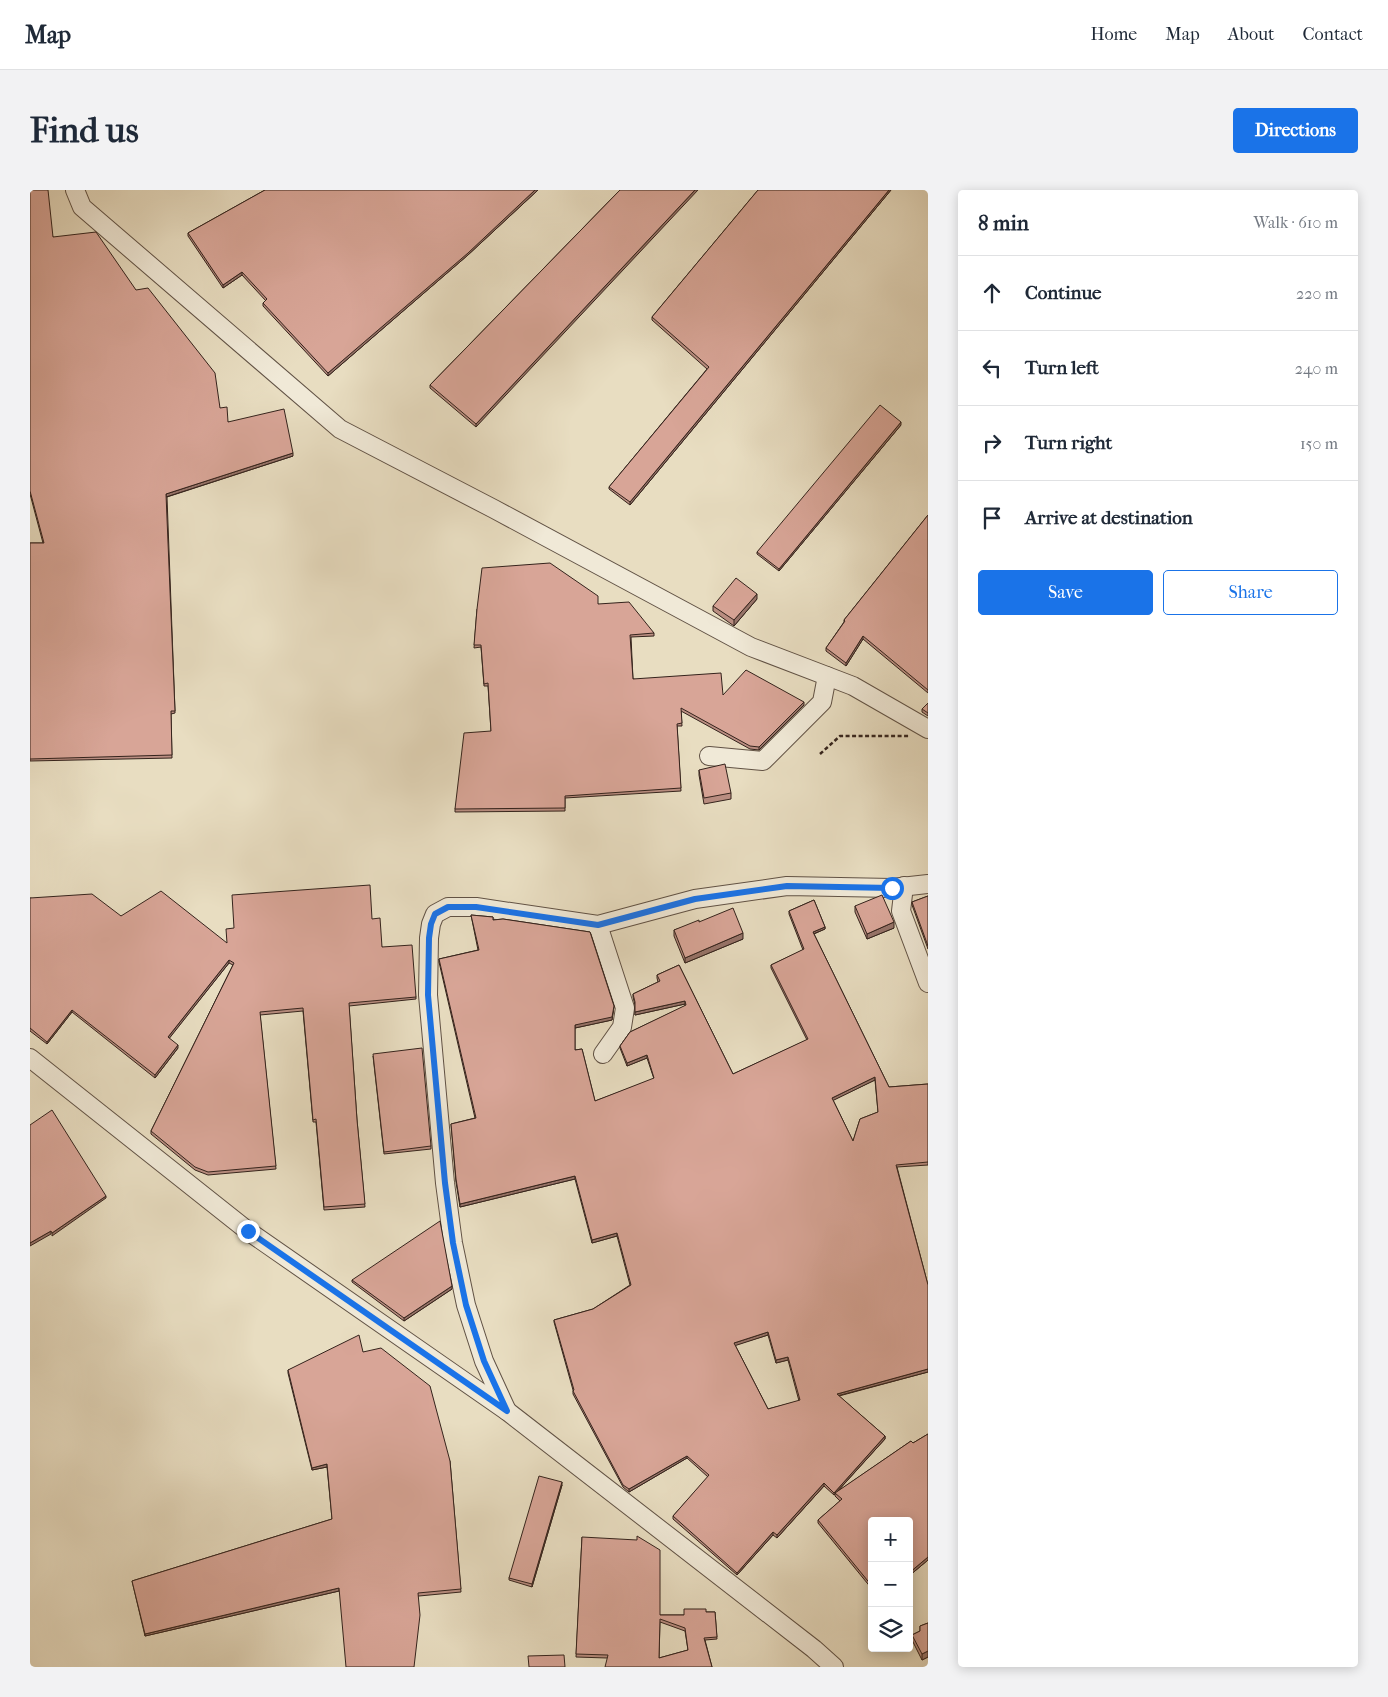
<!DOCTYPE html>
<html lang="en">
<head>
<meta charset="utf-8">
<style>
  :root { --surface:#fff; --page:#f2f2f3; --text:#1f2937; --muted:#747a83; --line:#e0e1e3; --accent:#1a73e8 }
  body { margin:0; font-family:"IM FELL French Canon",serif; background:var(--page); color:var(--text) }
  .controls { position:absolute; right:15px; bottom:15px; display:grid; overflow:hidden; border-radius:5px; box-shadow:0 2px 12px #0003 }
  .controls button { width:45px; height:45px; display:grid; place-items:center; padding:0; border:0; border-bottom:1px solid var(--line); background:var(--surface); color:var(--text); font:25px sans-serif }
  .stop { position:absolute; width:15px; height:15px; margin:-11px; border:4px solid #1a73e8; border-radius:50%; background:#fff }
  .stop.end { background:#1a73e8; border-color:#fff; box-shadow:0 1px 5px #0008 }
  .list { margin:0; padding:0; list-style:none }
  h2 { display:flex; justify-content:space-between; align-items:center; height:65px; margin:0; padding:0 20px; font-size:21px }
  h2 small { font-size:16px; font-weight:400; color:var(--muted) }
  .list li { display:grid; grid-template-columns:32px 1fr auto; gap:15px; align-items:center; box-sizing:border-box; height:75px; padding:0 20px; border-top:1px solid var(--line) }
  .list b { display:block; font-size:19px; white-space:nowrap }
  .list em { font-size:16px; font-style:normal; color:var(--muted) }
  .actions { display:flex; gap:10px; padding:15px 20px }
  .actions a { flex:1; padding:11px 0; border:1px solid var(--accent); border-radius:5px; text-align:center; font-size:18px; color:var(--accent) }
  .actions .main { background:var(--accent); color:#fff }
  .icon { flex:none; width:28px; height:28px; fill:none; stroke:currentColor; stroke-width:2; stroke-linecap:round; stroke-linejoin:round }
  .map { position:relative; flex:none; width:898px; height:1477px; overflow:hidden; border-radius:5px }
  header { display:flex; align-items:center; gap:30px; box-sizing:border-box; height:70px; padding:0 25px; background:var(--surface); border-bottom:1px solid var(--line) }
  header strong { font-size:24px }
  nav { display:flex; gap:28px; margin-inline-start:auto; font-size:18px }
  .intro { display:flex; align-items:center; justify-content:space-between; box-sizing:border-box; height:120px; padding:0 30px }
  h1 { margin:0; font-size:35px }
  .button { padding:12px 22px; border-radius:5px; background:var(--accent); color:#fff; font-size:18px; font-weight:700 }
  main { display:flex; gap:30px; padding:0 30px }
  aside { flex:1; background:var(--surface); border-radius:5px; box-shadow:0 2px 12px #0003 }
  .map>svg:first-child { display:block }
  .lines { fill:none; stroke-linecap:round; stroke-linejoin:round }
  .minor-casing { stroke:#615245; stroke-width:20 }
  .path { stroke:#34231c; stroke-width:2.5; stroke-dasharray:4 2.5; stroke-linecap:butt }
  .minor { stroke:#f0e9d7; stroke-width:18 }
  .wall { fill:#ba8e82; stroke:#34231c; fill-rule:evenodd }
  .shaded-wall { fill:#97746a; stroke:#34231c }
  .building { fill:#d8a597; stroke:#34231c; fill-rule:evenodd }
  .route { stroke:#1a73e8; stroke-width:6 }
</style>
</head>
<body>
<header>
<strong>Map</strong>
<nav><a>Home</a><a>Map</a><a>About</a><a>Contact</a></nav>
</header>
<div class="intro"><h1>Find us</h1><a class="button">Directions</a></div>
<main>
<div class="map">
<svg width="898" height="1477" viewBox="0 0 898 1477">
  <rect width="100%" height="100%" fill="#e8ddc1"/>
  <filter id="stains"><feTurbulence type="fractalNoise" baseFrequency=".004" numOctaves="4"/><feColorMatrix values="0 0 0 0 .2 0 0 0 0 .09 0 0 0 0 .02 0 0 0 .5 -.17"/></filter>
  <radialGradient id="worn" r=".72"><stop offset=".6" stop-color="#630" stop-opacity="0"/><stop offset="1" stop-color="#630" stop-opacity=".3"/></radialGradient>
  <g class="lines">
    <g class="minor-casing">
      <g id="minor">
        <path d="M 45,0 L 52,17 L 310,239 L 464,319 L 721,457 L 823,496 L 898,539"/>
        <path d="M 679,566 L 733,571 L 792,512 L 797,486"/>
        <path d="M 874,696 L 871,721 L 898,793"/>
        <path d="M 568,735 L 595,818 L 592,837 L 573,864"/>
        <path d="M 0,868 L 218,1041 L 477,1221 L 784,1459 L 804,1477"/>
        <path d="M 477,1221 L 454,1171 L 436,1115 L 423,1053 L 415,993 L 398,805 L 399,748 L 401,734 L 405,724 L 418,717 L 446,717 L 568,735 L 665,709 L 757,696 L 862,698 L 898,694"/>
      </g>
    </g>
    <path class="path" d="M 790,564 L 810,546 L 879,546"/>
    <use href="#minor" class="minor"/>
  </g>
  <g class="wall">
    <path d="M 0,0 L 23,47 L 106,100 L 190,218 L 198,232 L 263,266 L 137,307 L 145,521 L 145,523 L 141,524 L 142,568 L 0,571 L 0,353 L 13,353 L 0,304 Z"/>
    <path d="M 235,0 L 508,0 L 438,65 L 298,186 L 233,116 L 233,113 L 236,111 L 212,85 L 193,98 L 158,46 L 158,43 Z"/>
    <path d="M 590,0 L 446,237 L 400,198 L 400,195 Z"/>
    <path d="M 728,0 L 861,0 L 600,315 L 579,299 L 579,297 L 677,179 L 622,130 L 622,127 Z"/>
    <path d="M 871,235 L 749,381 L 727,364 L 727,362 Z"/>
    <path d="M 898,325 L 898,503 L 833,449 L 816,476 L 796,461 L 796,458 L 814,432 L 814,430 Z"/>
    <path d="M 727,409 L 704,436 L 683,421 L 683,416 Z"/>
    <path d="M 568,414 L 624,443 L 624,446 L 601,447 L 603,489 L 693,505 L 774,515 L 729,560 L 720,559 L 651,521 L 652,536 L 647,536 L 651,601 L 535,608 L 535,621 L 425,622 L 425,619 L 461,541 L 458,496 L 454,496 L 451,457 L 444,458 L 447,419 Z"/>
    <path d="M 898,513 L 898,526 L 892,522 L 892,519 Z"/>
    <path d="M 669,580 L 701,603 L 701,609 L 674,614 L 669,585 Z"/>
    <path d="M 898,706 L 898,759 L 882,715 L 882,712 Z"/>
    <path d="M 0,708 L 91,726 L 197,753 L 342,729 L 352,757 L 386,807 L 386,809 L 319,816 L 327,930 L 335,1017 L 294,1020 L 286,932 L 283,932 L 273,821 L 230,825 L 246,979 L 178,985 L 165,980 L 121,944 L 121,941 L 203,775 L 199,773 L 139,848 L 148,858 L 125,888 L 42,822 L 17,854 L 0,841 Z"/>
    <path d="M 784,710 L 795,737 L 795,739 L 784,744 L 859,897 L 898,894 L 898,975 L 867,977 L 898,1095 L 898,1182 L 809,1206 L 855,1246 L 855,1249 L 807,1302 L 881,1251 L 883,1253 L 898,1244 L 898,1370 L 879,1386 L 879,1331 L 842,1331 L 842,1399 L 788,1333 L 788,1330 L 810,1311 L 805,1306 L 805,1304 L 804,1305 L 794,1296 L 747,1348 L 743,1345 L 707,1385 L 643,1329 L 643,1326 L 678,1287 L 657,1268 L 599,1302 L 593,1297 L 543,1204 L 543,1200 L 524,1132 L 524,1130 L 563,1119 L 600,1095 L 587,1046 L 562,1053 L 545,989 L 430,1017 L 426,992 L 421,934 L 445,928 L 409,772 L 409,769 L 448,760 L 441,725 L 463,727 L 463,730 L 473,729 L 560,742 L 584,816 L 582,830 L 545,838 L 545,860 L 552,859 L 565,911 L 624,889 L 617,868 L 597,876 L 590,858 L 590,856 L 600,842 L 655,816 L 655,814 L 605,825 L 605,815 L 603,807 L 603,804 L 628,792 L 627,788 L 627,785 L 649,775 L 703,884 L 777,850 L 741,778 L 741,775 L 773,760 L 759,724 L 759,721 ZM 845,890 L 848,922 L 830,929 L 823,951 L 803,910 ZM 738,1145 L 746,1173 L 758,1170 L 769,1211 L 738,1219 L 705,1155 Z"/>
    <path d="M 825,716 L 864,738 L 837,749 L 825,722 Z"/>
    <path d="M 669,732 L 713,749 L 655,773 L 644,746 L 644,740 Z"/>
    <path d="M 343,866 L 401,956 L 401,959 L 354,964 Z"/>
    <path d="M 322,1090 L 422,1099 L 374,1131 L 322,1092 Z"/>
    <path d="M 333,1162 L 420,1271 L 431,1402 L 389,1406 L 309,1401 L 115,1446 L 102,1391 L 302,1329 L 297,1277 L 282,1280 L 258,1183 L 258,1180 Z"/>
    <path d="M 532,1295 L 502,1397 L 479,1390 L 479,1388 Z"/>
    <path d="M 552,1347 L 630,1425 L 654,1425 L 676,1422 L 685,1422 L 687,1449 L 675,1450 L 682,1477 L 577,1468 L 546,1467 ZM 630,1432 L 655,1441 L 658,1460 L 629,1468 Z"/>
    <path d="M 898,1433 L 898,1467 L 892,1470 L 882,1450 L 882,1445 L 890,1441 L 890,1436 Z"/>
  </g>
  <g class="shaded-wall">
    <path d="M 505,0 L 508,0 L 438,65 L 298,186 L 298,183 Z"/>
    <path d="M 665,0 L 668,0 L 446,237 L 446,234 Z"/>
    <path d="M 859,0 L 861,0 L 600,315 L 600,312 Z"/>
    <path d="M 212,82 L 212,85 L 193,98 L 193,95 Z"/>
    <path d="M 871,232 L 871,235 L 749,381 L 749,379 Z"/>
    <path d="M 263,263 L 263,266 L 136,307 L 136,304 Z"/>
    <path d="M 727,404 L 727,409 L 704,436 L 704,430 Z"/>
    <path d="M 833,446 L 833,449 L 816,476 L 816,473 Z"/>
    <path d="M 774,512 L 774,515 L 729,560 L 729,557 Z"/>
    <path d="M 864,732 L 864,738 L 837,749 L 837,744 Z"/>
    <path d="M 795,737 L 795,739 L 783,744 L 783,742 Z"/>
    <path d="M 713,743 L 713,749 L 655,773 L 655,768 Z"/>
    <path d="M 199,770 L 199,773 L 138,850 L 138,847 Z"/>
    <path d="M 655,811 L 655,814 L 605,825 L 605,822 Z"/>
    <path d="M 584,816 L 582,830 L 545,838 L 545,835 Z"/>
    <path d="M 42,820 L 42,822 L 17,854 L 17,852 Z"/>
    <path d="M 148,855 L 148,858 L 125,888 L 125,885 Z"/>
    <path d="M 617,865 L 617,868 L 597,876 L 597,873 Z"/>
    <path d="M 845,887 L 845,890 L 802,911 L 802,908 Z"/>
    <path d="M 545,986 L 545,989 L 430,1017 L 430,1014 Z"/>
    <path d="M 76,1006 L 76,1008 L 22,1046 L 22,1043 Z"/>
    <path d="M 21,1041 L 21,1044 L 0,1056 L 0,1053 Z"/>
    <path d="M 587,1043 L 587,1046 L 562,1053 L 562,1050 Z"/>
    <path d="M 422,1096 L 422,1099 L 374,1131 L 374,1128 Z"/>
    <path d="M 738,1142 L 738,1145 L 704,1156 L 704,1153 Z"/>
    <path d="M 758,1167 L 758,1170 L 746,1173 L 746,1170 Z"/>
    <path d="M 898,1179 L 898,1182 L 807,1206 L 807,1204 Z"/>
    <path d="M 855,1246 L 855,1249 L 804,1305 L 804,1303 Z"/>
    <path d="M 657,1266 L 657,1268 L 599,1302 L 599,1299 Z"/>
    <path d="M 297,1274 L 297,1277 L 282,1280 L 282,1278 Z"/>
    <path d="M 532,1292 L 532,1295 L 502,1397 L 502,1394 Z"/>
    <path d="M 794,1293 L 794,1296 L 747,1348 L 747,1345 Z"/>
    <path d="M 743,1342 L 743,1345 L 707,1385 L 707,1383 Z"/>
    <path d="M 898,1367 L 898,1370 L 879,1386 L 879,1383 Z"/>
    <path d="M 309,1398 L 309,1401 L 115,1446 L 115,1444 Z"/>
    <path d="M 898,1461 L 898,1467 L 892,1470 L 892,1464 Z"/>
  </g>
  <g class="building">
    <path d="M 0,0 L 18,0 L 23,47 L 66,42 L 106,100 L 118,98 L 185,183 L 190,218 L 197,217 L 198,232 L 254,219 L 263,263 L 136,304 L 145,521 L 141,521 L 142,565 L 0,569 L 0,353 L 14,353 L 0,301 Z"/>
    <path d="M 235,0 L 505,0 L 438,63 L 298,183 L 233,113 L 237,109 L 212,82 L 193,95 L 158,43 Z"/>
    <path d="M 590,0 L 665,0 L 446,234 L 400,195 Z"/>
    <path d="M 728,0 L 859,0 L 600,312 L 579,297 L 679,177 L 622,127 Z"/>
    <path d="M 850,215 L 871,232 L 749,379 L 727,362 Z"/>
    <path d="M 898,325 L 898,500 L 833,446 L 816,473 L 796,458 L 815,431 L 814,430 Z"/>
    <path d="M 520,373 L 568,406 L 568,414 L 599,412 L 624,443 L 600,445 L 603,489 L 691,483 L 693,505 L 716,480 L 774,512 L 729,557 L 720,556 L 651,518 L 652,533 L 647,534 L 651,598 L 535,606 L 535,618 L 425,619 L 434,543 L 461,541 L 458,493 L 454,494 L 451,455 L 444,455 L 447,419 L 452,378 Z"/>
    <path d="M 706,388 L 727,404 L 704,430 L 683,416 Z"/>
    <path d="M 898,513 L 898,523 L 892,519 Z"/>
    <path d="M 695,574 L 701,603 L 674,608 L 669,580 Z"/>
    <path d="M 340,695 L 342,729 L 350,728 L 352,757 L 382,755 L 386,807 L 319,813 L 327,930 L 335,1014 L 294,1017 L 286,929 L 283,930 L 273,818 L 230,822 L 246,976 L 178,982 L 165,977 L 121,941 L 204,773 L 199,770 L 138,847 L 148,855 L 125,885 L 42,820 L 17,852 L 0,838 L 0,708 L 62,704 L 91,726 L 131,701 L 197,753 L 196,739 L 204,738 L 202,705 Z"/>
    <path d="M 852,705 L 864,732 L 837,744 L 825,716 Z"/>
    <path d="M 898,706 L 898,756 L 882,712 Z"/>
    <path d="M 784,710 L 795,737 L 783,742 L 859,897 L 898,894 L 898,972 L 866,975 L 898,1095 L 898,1179 L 807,1204 L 855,1246 L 804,1303 L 794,1293 L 747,1345 L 743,1342 L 707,1383 L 643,1326 L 679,1285 L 657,1266 L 599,1299 L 593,1295 L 543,1201 L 544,1200 L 524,1130 L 563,1119 L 601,1095 L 587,1043 L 562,1050 L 545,986 L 430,1014 L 426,989 L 421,934 L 446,928 L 409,769 L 449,760 L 441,725 L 463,727 L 463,730 L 473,729 L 560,742 L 584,816 L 582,827 L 545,835 L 545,860 L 552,859 L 565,911 L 624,888 L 617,865 L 597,873 L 590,856 L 600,842 L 656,815 L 655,811 L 605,822 L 605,812 L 603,804 L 630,791 L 627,785 L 649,775 L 703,884 L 778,849 L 741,775 L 774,759 L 759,721 ZM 845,887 L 848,922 L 830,929 L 823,951 L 802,908 ZM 738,1142 L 746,1170 L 758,1167 L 770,1210 L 738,1219 L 704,1153 Z"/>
    <path d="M 703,718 L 713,743 L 655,768 L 644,740 L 669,730 L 669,732 Z"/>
    <path d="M 392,858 L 401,956 L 354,962 L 343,864 Z"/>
    <path d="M 22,920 L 76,1006 L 22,1043 L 21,1041 L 0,1053 L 0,935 Z"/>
    <path d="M 410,1031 L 422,1096 L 374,1128 L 322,1090 Z"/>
    <path d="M 329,1145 L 333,1162 L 351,1158 L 400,1196 L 420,1271 L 431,1399 L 388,1403 L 390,1425 L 384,1477 L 316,1477 L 309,1398 L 115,1444 L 102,1391 L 302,1329 L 297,1274 L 282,1278 L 258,1180 Z"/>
    <path d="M 898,1244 L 898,1367 L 879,1383 L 879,1331 L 842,1331 L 842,1396 L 788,1330 L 812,1309 L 805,1303 L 881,1251 L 883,1253 Z"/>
    <path d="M 509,1286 L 532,1292 L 502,1394 L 479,1388 Z"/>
    <path d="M 607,1346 L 630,1360 L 630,1425 L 654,1425 L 654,1419 L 676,1419 L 676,1422 L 685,1422 L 687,1447 L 674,1448 L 682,1477 L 575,1477 L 578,1465 L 546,1464 L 552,1347 L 607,1350 ZM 630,1429 L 655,1438 L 658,1460 L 629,1468 Z"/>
    <path d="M 898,1433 L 898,1461 L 892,1464 L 882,1445 L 890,1441 L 890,1436 Z"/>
    <path d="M 534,1465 L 535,1477 L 499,1477 L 498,1466 Z"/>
  </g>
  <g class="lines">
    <path class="route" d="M 218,1041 L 477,1221 L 454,1171 L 436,1115 L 423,1053 L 415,993 L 398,805 L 399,748 L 401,734 L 405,724 L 418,717 L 446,717 L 568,735 L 665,709 L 757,696 L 862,698"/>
  </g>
  <rect width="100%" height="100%" filter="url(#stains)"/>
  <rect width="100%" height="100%" fill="url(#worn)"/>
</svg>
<div class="controls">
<button>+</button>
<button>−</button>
<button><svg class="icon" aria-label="layers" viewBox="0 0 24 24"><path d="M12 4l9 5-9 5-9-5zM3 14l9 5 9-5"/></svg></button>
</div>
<div class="stop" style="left:862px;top:698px"></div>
<div class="stop end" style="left:218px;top:1041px"></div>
</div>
<aside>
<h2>8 min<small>Walk · 610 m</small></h2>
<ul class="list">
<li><svg class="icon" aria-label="ahead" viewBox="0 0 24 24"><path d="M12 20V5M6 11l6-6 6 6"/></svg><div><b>Continue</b></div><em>220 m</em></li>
<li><svg class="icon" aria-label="left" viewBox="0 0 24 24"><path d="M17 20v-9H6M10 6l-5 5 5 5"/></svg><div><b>Turn left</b></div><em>240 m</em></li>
<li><svg class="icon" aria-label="right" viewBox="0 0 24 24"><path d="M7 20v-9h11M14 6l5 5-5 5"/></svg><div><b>Turn right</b></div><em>150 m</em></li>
<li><svg class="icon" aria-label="arrive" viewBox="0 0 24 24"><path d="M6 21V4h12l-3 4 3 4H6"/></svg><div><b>Arrive at destination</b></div></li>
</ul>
<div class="actions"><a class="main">Save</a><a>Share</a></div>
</aside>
</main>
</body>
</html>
